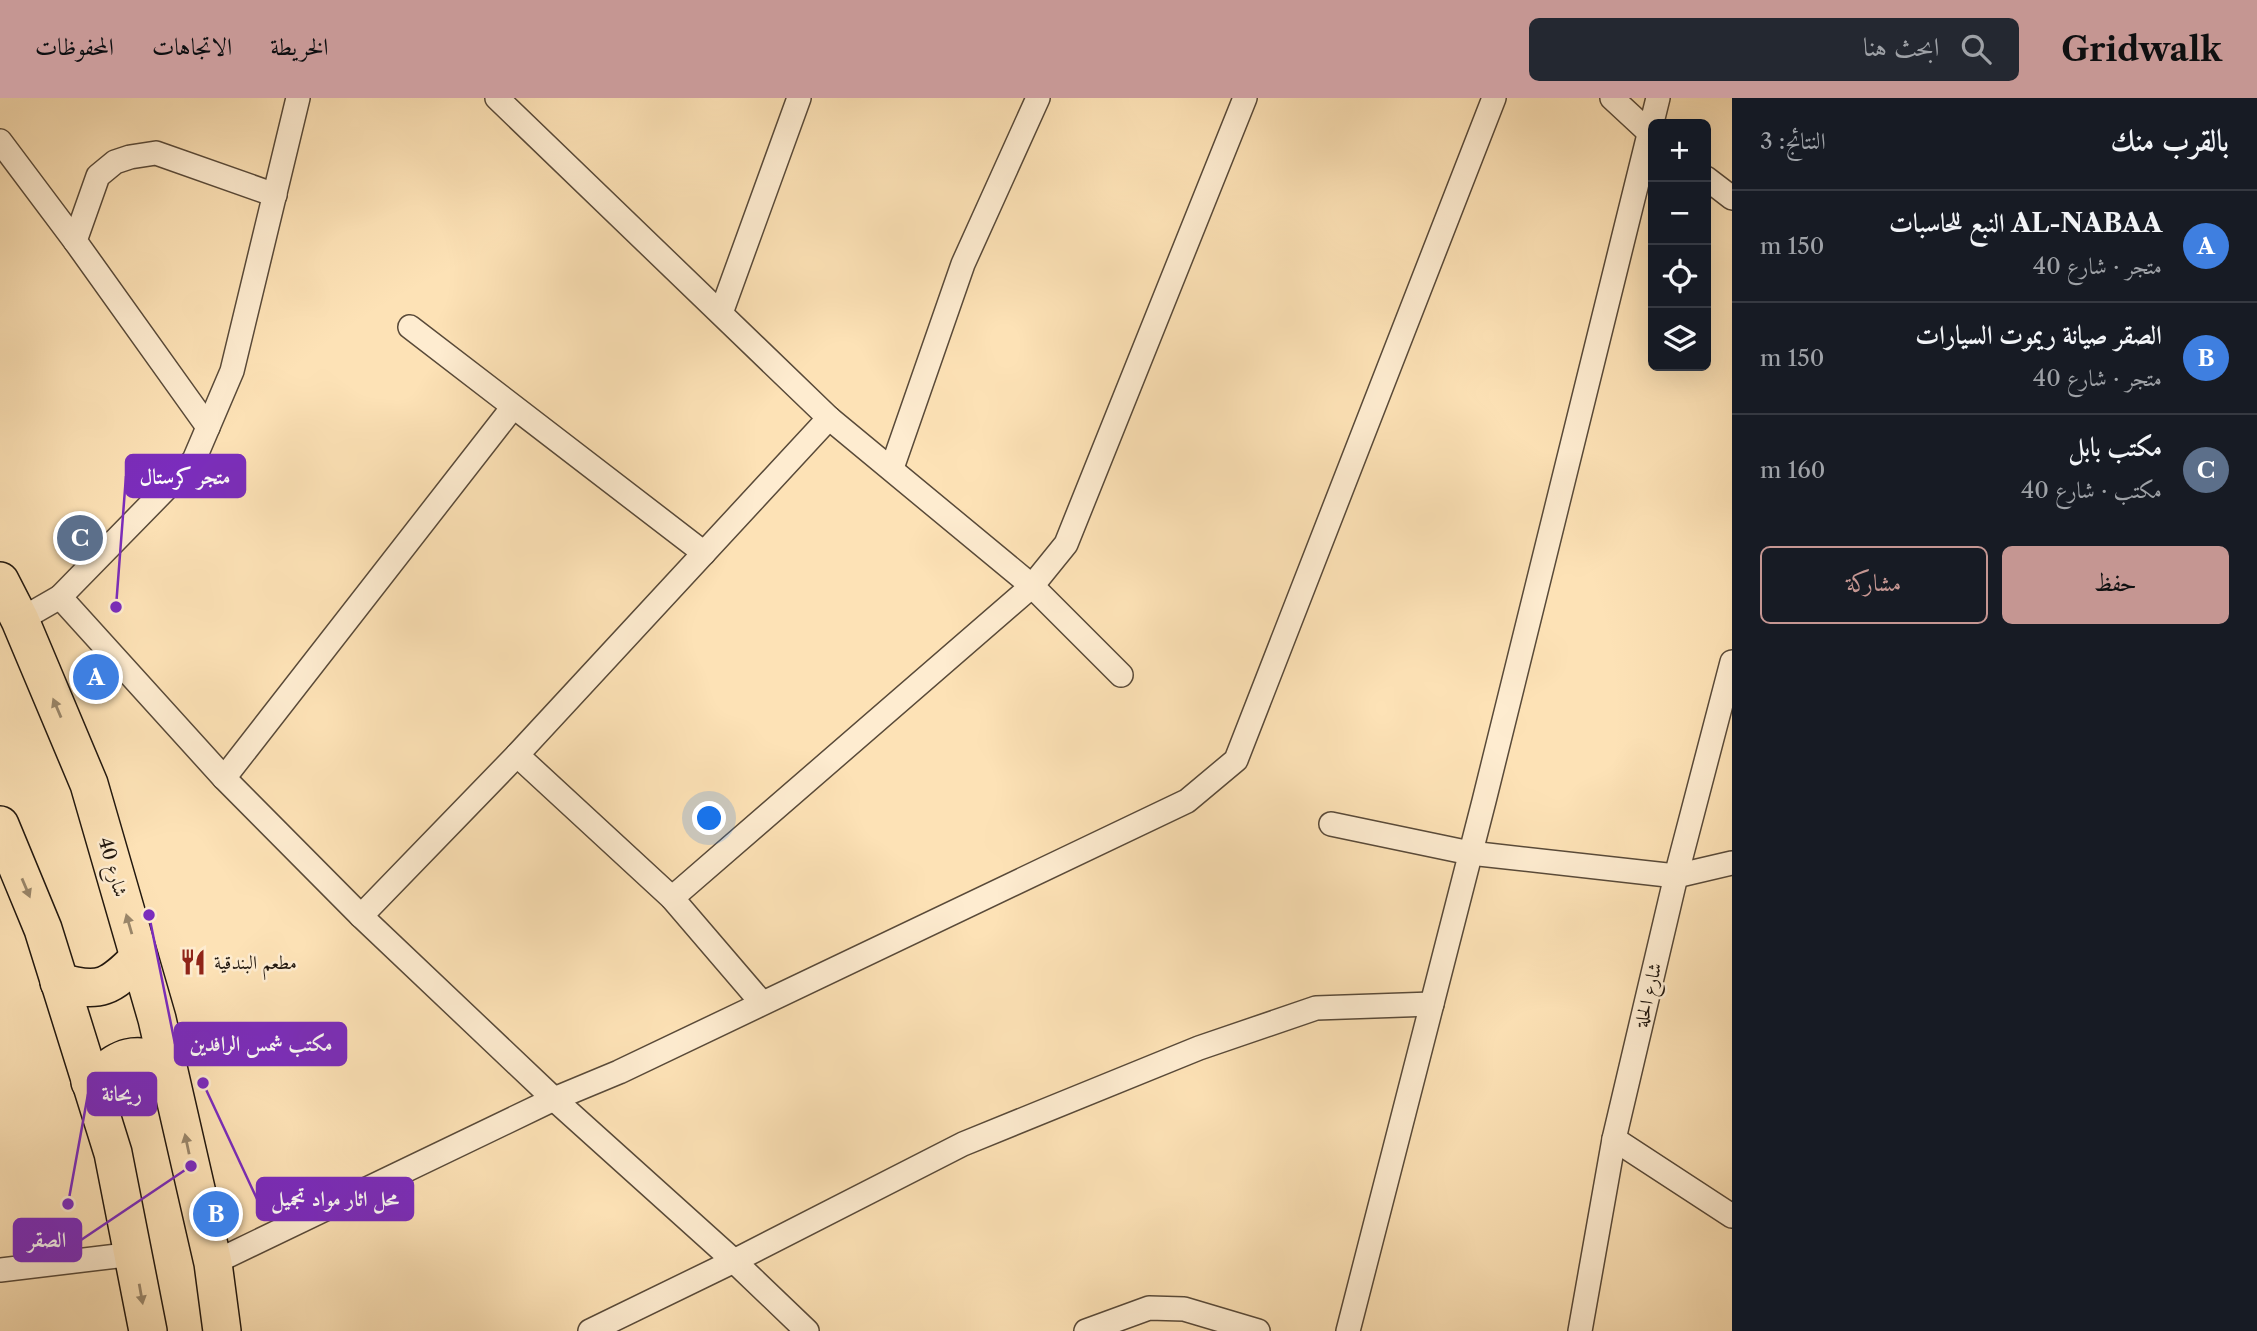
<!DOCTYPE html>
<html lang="ar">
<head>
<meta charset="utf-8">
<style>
  :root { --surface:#171b24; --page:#242831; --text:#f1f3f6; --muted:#9ea1a6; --line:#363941; --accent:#c59692 }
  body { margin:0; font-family:"Libre Caslon Text",Amiri,serif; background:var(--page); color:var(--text); direction:rtl }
  .controls { position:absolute; right:21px; top:21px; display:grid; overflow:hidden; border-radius:10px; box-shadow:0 7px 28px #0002 }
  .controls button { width:63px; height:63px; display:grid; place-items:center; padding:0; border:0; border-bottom:2px solid var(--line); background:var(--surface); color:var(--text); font:35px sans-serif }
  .you { position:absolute; left:710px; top:721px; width:24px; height:24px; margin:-18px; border:5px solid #fff; border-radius:50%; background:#1a73e8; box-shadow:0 0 0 10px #1a73e833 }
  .badge { display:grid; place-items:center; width:46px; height:46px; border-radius:50%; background:var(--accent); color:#fff; font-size:23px; font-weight:700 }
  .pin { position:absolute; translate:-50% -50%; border:4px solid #fff; box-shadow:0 2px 7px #0006 }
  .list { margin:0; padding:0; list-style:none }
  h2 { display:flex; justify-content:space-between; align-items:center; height:91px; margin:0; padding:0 28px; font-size:30px }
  h2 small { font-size:23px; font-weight:400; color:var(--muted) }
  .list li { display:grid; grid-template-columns:46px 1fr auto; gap:21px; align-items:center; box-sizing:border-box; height:112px; padding:0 28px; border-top:2px solid var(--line) }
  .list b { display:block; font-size:26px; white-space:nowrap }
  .list p { margin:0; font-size:23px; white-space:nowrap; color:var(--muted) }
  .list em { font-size:23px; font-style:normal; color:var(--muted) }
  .actions { display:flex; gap:14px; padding:21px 28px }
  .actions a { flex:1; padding:16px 0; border:2px solid var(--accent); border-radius:10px; text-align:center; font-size:24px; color:var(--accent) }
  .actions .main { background:var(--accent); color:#111 }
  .icon { flex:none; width:38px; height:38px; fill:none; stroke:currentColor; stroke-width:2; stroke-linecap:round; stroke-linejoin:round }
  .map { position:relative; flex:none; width:1732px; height:1233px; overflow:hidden; direction:ltr }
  header { display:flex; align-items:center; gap:42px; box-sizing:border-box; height:98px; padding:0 35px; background:var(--accent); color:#111 }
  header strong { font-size:33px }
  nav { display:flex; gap:38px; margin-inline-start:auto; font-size:24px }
  .search { width:490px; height:63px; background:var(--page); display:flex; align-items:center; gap:18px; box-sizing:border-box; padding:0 24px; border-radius:10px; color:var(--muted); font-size:26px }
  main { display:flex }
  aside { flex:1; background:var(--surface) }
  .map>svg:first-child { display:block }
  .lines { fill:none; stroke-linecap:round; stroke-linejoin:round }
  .minor-casing { stroke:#594a39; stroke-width:26 }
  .primary-casing { stroke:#22180f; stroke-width:40 }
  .minor { stroke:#feecd0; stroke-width:23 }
  .primary { stroke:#fde2b6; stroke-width:37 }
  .oneway { fill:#9a876b }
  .labels { text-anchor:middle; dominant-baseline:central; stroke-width:5; stroke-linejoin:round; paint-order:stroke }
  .street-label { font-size:19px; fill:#22180f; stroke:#feecd0 }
  .poi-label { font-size:19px; fill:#22180f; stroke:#feecd0; text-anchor:start }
  .leader { fill:none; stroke:#7b2cbf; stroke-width:2.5 }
  .callout-dot { fill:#7b2cbf; stroke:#feecd0; stroke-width:2.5 }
  .callout { fill:#7b2cbf; stroke:#7b2cbf; stroke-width:2.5 }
  .callout-label { font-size:21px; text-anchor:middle; font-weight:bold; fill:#fff }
</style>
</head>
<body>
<header>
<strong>Gridwalk</strong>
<div class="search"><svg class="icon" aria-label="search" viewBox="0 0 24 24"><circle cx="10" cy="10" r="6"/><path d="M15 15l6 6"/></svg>ابحث هنا</div>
<nav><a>الخريطة</a><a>الاتجاهات</a><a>المحفوظات</a></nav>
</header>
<main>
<aside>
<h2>بالقرب منك<small>النتائج: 3</small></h2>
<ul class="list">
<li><span class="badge" style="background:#3f7fe0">A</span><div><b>AL-NABAA النبع للحاسبات</b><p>متجر · شارع 40</p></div><em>150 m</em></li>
<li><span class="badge" style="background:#3f7fe0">B</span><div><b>الصقر صيانة ريموت السيارات</b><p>متجر · شارع 40</p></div><em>150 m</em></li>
<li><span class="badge" style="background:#5c6f8a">C</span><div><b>مكتب بابل</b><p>مكتب · شارع 40</p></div><em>160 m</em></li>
</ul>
<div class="actions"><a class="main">حفظ</a><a>مشاركة</a></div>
</aside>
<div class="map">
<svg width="1732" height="1233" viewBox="0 0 1732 1233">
  <rect width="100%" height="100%" fill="#fde2b6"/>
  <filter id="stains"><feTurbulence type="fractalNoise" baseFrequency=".00286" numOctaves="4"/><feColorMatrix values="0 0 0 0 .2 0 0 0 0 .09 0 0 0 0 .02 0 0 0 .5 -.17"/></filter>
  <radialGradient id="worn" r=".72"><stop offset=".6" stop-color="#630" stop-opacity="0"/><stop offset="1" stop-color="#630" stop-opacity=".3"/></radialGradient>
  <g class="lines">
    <g class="minor-casing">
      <g id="minor">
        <path d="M 497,0 L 829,320 L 1032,488 L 1121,577"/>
        <path d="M 1612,0 L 1653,38"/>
        <path d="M 0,43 L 75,143"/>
        <path d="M 1706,80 L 1732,100"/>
        <path d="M 721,215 L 799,0"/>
        <path d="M 410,229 L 704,455"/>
        <path d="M 208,329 L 75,143 L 98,78 L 115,64 L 130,59 L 156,55 L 275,97"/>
        <path d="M 892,370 L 963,166 L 1038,0"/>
        <path d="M 60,499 L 194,362 L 232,273 L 298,0"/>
        <path d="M 20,522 L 60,499 L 224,680 L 361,818 L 554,1001 L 734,1163 L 807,1233"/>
        <path d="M 517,657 L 672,800 L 762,905"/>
        <path d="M 224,680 L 513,309"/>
        <path d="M 1331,726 L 1470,755 L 1676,778 L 1732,765"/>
        <path d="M 672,800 L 1032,488 L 1066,446 L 1245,0"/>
        <path d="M 361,818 L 517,657 L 829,320"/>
        <path d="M 1614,1041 L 1732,1118"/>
        <path d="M 213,1165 L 554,1001 L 619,974 L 1187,703 L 1236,662 L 1494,0"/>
        <path d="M 0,1172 L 134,1156"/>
        <path d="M 590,1233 L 734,1163 L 963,1046 L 1199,950 L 1316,910 L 1432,906"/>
        <path d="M 1086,1233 L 1149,1210 L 1184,1211 L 1258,1233"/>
        <path d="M 1348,1233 L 1484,703 L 1658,0"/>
        <path d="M 1580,1233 L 1614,1041 L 1676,778 L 1732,564"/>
      </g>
    </g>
    <g class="primary-casing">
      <g id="primary">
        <path d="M 0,483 L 20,522 L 89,686 L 157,921 L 213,1165 L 222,1233"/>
        <path d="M 0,727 L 43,831 L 113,1055 L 148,1233"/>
        <path d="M 59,884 C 101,896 110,889 139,860"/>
        <path d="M 90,984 C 124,959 124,954 167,963"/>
      </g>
    </g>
    <use href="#minor" class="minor"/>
    <use href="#primary" class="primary"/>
  </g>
  <defs><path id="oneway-solid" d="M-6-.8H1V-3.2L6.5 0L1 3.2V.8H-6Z" transform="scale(1.75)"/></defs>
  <g class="oneway">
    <use href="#oneway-solid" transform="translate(57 610) rotate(-113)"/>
    <use href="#oneway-solid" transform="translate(26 790) rotate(67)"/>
    <use href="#oneway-solid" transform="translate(129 826) rotate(-106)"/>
    <use href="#oneway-solid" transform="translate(187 1046) rotate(-102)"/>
    <use href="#oneway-solid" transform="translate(141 1196) rotate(80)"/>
  </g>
  <defs>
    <g id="restaurant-bare" transform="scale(2.1)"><path d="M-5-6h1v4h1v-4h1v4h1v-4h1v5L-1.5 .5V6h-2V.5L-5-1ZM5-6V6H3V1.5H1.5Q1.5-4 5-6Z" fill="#8f2418" stroke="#feecd0" stroke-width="2.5" paint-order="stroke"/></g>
  </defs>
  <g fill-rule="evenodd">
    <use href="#restaurant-bare" x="193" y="864"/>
  </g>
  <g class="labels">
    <g class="street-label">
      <text transform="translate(113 769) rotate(74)">شارع 40</text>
      <text transform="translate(1648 897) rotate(-77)">شارع الحلة</text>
    </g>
    <g class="poi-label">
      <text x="214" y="864">مطعم البندقية</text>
    </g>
  </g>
  <path class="leader" d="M116 509L126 378M149 817L175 946M68 1106L88 996M203 985L257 1101M191 1068L81 1142"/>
  <g class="callout-dot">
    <circle cx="116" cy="509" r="7"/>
    <circle cx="149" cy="817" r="7"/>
    <circle cx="68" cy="1106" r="7"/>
    <circle cx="203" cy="985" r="7"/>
    <circle cx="191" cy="1068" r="7"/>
  </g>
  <g class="callout">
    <rect x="126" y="357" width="119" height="42" rx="7"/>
    <rect x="175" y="925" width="171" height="42" rx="7"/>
    <rect x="88" y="975" width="68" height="42" rx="7"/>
    <rect x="257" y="1080" width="156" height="42" rx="7"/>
    <rect x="14" y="1121" width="67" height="42" rx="7"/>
  </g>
  <g class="callout-label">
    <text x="185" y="386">متجر كرستال</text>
    <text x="261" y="953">مكتب شمس الرافدين</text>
    <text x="122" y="1003">ريحانة</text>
    <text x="335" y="1108">محل اثار مواد تجميل</text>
    <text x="47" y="1149">الصقر</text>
  </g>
  <rect width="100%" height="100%" filter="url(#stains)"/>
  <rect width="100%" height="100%" fill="url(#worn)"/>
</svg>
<div class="controls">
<button>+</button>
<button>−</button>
<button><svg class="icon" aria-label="locate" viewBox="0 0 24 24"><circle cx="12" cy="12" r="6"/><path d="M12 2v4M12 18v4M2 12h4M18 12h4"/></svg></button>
<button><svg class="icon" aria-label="layers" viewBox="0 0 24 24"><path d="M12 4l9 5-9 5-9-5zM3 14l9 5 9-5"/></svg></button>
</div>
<div class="you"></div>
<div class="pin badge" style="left:96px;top:579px;background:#3f7fe0">A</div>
<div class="pin badge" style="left:216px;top:1116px;background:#3f7fe0">B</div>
<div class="pin badge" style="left:80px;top:440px;background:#5c6f8a">C</div>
</div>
</main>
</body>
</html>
